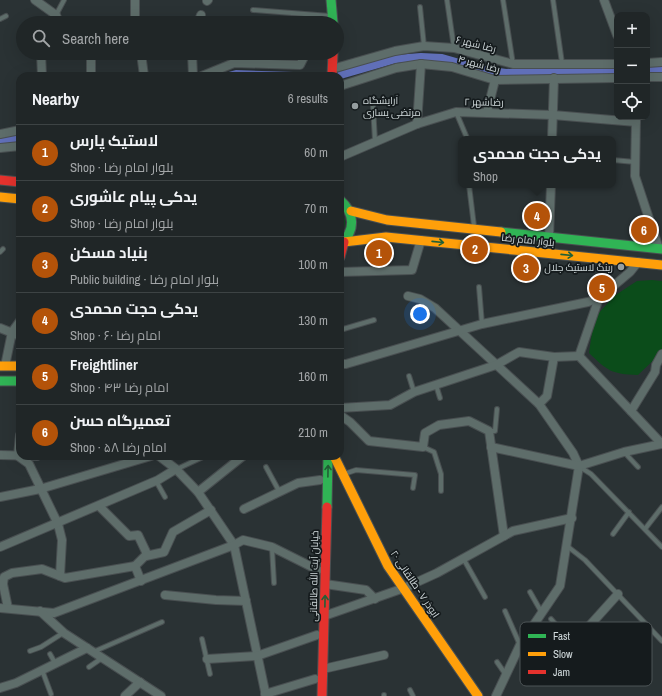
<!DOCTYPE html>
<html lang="en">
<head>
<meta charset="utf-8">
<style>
  :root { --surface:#202627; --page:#282e2f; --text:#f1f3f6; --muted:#a2a5a7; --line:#3d4344; --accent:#b45309 }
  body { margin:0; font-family:"Archivo Narrow",Cairo,sans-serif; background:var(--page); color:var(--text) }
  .controls { position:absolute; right:12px; top:12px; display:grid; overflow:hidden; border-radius:8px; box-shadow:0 4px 16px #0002 }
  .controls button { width:36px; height:36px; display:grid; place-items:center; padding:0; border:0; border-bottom:1px solid var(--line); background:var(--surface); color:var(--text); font:20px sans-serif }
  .you { position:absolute; left:420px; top:314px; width:14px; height:14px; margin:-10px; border:3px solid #fff; border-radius:50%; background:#1a73e8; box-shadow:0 0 0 6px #1a73e833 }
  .badge { display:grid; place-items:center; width:26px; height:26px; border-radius:50%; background:var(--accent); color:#fff; font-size:13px; font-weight:700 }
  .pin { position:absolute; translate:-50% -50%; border:2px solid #fff; box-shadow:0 1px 4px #0006 }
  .popup { position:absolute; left:458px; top:136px; width:158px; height:52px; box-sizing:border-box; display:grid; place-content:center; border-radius:8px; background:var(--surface); filter:drop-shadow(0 1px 3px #0005); font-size:13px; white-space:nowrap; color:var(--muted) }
  .popup b { font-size:15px; color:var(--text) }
  .popup::after { content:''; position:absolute; left:50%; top:100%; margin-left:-8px; border:8px solid transparent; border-top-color:var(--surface) }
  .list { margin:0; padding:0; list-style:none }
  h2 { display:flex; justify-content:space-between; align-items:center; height:52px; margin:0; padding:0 16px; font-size:17px }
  h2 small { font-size:13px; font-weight:400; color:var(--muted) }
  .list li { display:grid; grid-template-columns:26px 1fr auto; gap:12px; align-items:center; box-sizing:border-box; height:56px; padding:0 16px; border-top:1px solid var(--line) }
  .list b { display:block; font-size:15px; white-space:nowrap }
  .list p { margin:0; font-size:13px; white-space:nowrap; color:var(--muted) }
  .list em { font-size:13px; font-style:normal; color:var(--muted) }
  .icon { flex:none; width:22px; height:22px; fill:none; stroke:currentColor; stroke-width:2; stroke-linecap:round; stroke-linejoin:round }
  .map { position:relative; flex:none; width:662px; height:696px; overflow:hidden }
  .search { position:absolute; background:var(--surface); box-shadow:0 4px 16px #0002; left:16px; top:16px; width:328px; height:44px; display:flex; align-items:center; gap:10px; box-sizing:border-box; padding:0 14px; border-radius:22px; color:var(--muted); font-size:15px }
  .panel { position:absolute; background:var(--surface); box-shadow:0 4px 16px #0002; left:16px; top:72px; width:328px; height:388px; border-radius:12px }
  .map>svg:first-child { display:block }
  .green { fill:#0b4c1a }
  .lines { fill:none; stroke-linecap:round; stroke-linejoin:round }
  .canal { stroke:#606fb8; stroke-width:8 }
  .lane-casing { stroke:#494f51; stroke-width:6 }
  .street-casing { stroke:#494f51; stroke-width:10 }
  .fast-casing { stroke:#494f51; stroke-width:11 }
  .slow-casing { stroke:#494f51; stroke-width:11 }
  .jam-casing { stroke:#494f51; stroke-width:11 }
  .lane { stroke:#5e6d6a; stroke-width:4 }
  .street { stroke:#5e6d6a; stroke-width:8 }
  .fast { stroke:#30b455; stroke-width:9 }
  .slow { stroke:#ff9f0a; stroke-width:9 }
  .jam { stroke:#e5322d; stroke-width:9 }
  .oneway { stroke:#216036 }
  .poi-dot { fill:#979fa1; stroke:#151b1d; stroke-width:1.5 }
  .labels { text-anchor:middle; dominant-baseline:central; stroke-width:3.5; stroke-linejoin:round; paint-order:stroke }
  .street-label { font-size:10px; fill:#d1dadc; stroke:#151b1d }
  .poi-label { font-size:10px; fill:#d1dadc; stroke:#151b1d; text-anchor:start }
  .key { fill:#151b1d; stroke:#4d5456; stroke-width:1 }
  .key-label { font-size:11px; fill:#d1dadc }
</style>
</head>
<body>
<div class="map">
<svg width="662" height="696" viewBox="0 0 662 696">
  <rect width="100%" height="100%" fill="#2a3234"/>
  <g class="green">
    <path d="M 340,211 C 347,219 346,227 340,235 Z"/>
    <path d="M 652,280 L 662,281 L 662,352 L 638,375 C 611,374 608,371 589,353 L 592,332 L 598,314 L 614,296 L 637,281 Z"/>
  </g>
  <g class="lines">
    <g class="canal">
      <path d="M 647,71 L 662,70"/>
      <path d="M 229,76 L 236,74 L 293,76"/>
      <path d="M 337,76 L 396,59 L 421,57 L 442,58 L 484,70 L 506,73 L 595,70 L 617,72"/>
      <path d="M 0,142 L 20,137"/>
    </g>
    <g class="lane-casing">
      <g id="lane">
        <path d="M 447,0 L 454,48"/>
        <path d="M 503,0 L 513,64"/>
        <path d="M 553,0 L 562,63"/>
        <path d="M 420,7 L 424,46"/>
        <path d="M 253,10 L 330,16"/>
        <path d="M 56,15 L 64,0"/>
        <path d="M 0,19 L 6,16"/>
        <path d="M 373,106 L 375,141"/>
        <path d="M 456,112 L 467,138"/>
        <path d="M 613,160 L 635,162"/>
        <path d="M 469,185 L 474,226"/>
        <path d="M 0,252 L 3,249"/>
        <path d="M 479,287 L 482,324"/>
        <path d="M 340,330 L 374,320"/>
        <path d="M 409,376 L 414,392"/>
        <path d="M 436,385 L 440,398"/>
        <path d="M 489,431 L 495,431 L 497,409"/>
        <path d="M 423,447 L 434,452 L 441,474 L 441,491"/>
        <path d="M 624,452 L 638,467"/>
        <path d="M 266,467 L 279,491"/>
        <path d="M 580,467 L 591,474 L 662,547"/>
        <path d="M 177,469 L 205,456"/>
        <path d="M 344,474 L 356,470 L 415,475 L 413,488"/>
        <path d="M 156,481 L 165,497"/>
        <path d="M 645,529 L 662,507"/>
        <path d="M 613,534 L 629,512"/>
        <path d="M 567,546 L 585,560 L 662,641"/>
        <path d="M 272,548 L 274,583"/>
        <path d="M 463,558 L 485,597"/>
        <path d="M 530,592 L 542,613"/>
        <path d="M 505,611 L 520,645"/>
        <path d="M 551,619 L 573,644"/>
        <path d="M 202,639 L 210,674"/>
        <path d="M 30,651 L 41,647 L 63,633"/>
        <path d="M 93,652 L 162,622"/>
        <path d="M 50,654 L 55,663"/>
        <path d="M 497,662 L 506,675"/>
        <path d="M 89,667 L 102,658"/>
        <path d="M 42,670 L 51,694"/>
        <path d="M 410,690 L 413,696"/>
        <path d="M 384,695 L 384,696"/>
      </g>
    </g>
    <g class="street-casing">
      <g id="street">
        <path d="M 35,0 L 56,15 L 59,23"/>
        <path d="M 604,0 L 617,35"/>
        <path d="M 207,1 L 208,0"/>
        <path d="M 135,22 L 135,0"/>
        <path d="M 198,23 L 201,15"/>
        <path d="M 41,53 L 42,76"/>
        <path d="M 91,53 L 91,76"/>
        <path d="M 141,53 L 144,76"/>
        <path d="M 192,53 L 193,76"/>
        <path d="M 647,63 L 662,62"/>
        <path d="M 332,69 L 395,51 L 424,46 L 454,48 L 513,64 L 617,64"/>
        <path d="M 202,76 L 234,63 L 300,65 L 306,53"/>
        <path d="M 647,77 L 662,77"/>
        <path d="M 340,86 L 396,68 L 421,64 L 452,67 L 495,80 L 617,78"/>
        <path d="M 487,112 L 495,80"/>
        <path d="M 636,117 L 635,176 L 659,249"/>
        <path d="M 417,124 L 421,64"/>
        <path d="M 0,134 L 20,130"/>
        <path d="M 552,139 L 554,78"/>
        <path d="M 0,148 L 20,146"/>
        <path d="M 340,157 L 417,124 L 456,112 L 553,115 L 636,122"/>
        <path d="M 549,237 L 551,185"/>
        <path d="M 340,272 L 412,270 L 421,240"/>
        <path d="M 408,296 L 420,299 L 435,308 L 539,404 L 573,453 L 579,466 L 560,586 L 520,645 L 496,696"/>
        <path d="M 0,328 L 20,336"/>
        <path d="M 579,356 L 662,444"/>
        <path d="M 579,356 L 599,298 L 630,272 L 638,262"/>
        <path d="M 340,364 L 346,364 L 482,324 L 588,302 L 599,298"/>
        <path d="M 5,366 L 12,332 L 20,321"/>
        <path d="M 539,404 L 547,396 L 554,357"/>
        <path d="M 340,408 L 390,405 L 414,392 L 496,365 L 519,352 L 554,357 L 579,356"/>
        <path d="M 631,411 L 655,372 L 656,365 L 662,354"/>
        <path d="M 340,415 L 350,422 L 369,441 L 423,447 L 425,433 L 439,425 L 469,421 L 489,431 L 504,536"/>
        <path d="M 20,435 L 18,456 L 29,464 L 58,524 L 62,540 L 60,576"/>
        <path d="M 491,447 L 579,466 L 624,452 L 662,444"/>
        <path d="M 0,455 L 37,456"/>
        <path d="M 159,456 L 176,469 L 198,492 L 234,545 L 266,696"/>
        <path d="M 198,492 L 243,456"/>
        <path d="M 0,497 L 40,489 L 151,456"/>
        <path d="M 99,506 L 129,536 L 138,535 L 147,554 L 135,566"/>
        <path d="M 244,509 L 298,483 L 320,480"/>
        <path d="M 0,547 L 158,480 L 176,469"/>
        <path d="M 146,556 L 164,552 L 173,532 L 211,510"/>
        <path d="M 0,584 L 3,584 L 8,608"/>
        <path d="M 3,584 L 4,577 L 12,573 L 42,569 L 65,578 L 135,566 L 141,581"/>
        <path d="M 325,584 L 366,590 L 375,599"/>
        <path d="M 165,595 L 216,600 L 246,601"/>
        <path d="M 0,608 L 54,613 L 234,545 L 243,540 L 272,547 L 318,570"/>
        <path d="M 40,611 L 64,633 L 161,696"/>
        <path d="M 324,616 L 404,588 L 437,573 L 513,531 L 572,518"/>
        <path d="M 573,644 L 618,594"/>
        <path d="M 207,659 L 257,656 L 317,635"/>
        <path d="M 323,669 L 384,655"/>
        <path d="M 0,688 L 16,683 L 87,648"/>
        <path d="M 265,694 L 315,679"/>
        <path d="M 125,696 L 140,682"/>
      </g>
    </g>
    <g class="fast-casing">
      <g id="fast">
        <path d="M 331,0 L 333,23"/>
        <path d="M 340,200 C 355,213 356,231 340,244"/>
        <path d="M 501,232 L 662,249"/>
        <path d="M 0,381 L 20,381"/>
        <path d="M 327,507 L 328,456"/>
      </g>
    </g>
    <g class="slow-casing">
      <g id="slow">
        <path d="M 0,197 L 20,199"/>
        <path d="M 351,211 L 387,220 L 501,232"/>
        <path d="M 344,242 L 386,237 L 662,265"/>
        <path d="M 0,366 L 20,366"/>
        <path d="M 334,456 L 388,566 L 478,696"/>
      </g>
    </g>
    <g class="jam-casing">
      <g id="jam">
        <path d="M 332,76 L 333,53"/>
        <path d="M 0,180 L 20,182"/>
        <path d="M 340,257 L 344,242"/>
        <path d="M 322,696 L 327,507"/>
      </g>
    </g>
    <use href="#lane" class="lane"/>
    <use href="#street" class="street"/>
    <use href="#fast" class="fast"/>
    <use href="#slow" class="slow"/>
    <use href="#jam" class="jam"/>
  </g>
  <defs><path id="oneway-shaft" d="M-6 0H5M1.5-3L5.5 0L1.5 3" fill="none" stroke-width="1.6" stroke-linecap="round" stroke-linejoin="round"/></defs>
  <g class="oneway">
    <use href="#oneway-shaft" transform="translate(438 242) rotate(6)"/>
    <use href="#oneway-shaft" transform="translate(567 255) rotate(6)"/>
    <use href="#oneway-shaft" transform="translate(328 471) rotate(-89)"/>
    <use href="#oneway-shaft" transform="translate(325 601) rotate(-89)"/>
  </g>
  <g class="poi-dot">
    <circle cx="355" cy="106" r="4"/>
    <circle cx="621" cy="267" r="4"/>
  </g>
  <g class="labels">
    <g class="street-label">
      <text transform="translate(476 44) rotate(14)">رضا شهر ۶</text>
      <text transform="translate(479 64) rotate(15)">رضا شهر ۴</text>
      <text transform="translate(484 102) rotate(1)">رضاشهر ۲</text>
      <text transform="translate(528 240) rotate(6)">بلوار امام رضا</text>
      <text transform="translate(314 576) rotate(-89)">خیابان آیت الله طالقانی</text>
      <text transform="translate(415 584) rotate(56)">ابوذر ۷ - طالقانی ۲۰</text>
    </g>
    <g class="poi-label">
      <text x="363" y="100">آرایشگاه<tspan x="363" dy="12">مرتضی یساری</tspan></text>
      <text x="613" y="267" text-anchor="end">رینگ لاستیک جلال</text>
    </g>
  </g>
  <rect x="520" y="622" width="132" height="64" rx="6" class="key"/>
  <rect x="528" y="634" width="18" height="4" fill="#30b455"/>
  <rect x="528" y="652" width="18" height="4" fill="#ff9f0a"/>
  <rect x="528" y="670" width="18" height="4" fill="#e5322d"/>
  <g class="key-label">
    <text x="553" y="640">Fast</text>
    <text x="553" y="658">Slow</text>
    <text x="553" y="676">Jam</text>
  </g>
</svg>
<div class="controls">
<button>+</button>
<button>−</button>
<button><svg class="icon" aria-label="locate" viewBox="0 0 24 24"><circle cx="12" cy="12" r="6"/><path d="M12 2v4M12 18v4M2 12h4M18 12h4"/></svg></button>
</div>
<div class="you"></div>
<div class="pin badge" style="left:379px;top:253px">1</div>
<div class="pin badge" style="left:475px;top:249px">2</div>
<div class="pin badge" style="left:526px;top:268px">3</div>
<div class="pin badge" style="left:537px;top:216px">4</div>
<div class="popup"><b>یدکی حجت محمدی</b>Shop</div>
<div class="pin badge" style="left:602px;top:288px">5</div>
<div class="pin badge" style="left:644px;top:230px">6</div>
<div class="search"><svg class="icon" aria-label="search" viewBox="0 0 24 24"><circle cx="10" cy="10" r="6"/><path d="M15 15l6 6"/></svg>Search here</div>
<section class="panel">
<h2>Nearby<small>6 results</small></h2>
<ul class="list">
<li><span class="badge">1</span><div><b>لاستیک پارس</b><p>Shop · بلوار امام رضا</p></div><em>60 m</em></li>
<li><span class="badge">2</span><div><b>یدکی پیام عاشوری</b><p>Shop · بلوار امام رضا</p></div><em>70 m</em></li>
<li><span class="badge">3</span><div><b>بنیاد مسکن</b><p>Public building · بلوار امام رضا</p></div><em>100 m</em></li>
<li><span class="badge">4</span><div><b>یدکی حجت محمدی</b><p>Shop · امام رضا ۶۰</p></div><em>130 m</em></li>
<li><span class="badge">5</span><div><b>Freightliner</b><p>Shop · امام رضا ۴۳</p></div><em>160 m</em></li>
<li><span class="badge">6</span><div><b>تعمیرگاه حسن</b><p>Shop · امام رضا ۵۸</p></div><em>210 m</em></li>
</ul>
</section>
</div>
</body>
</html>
